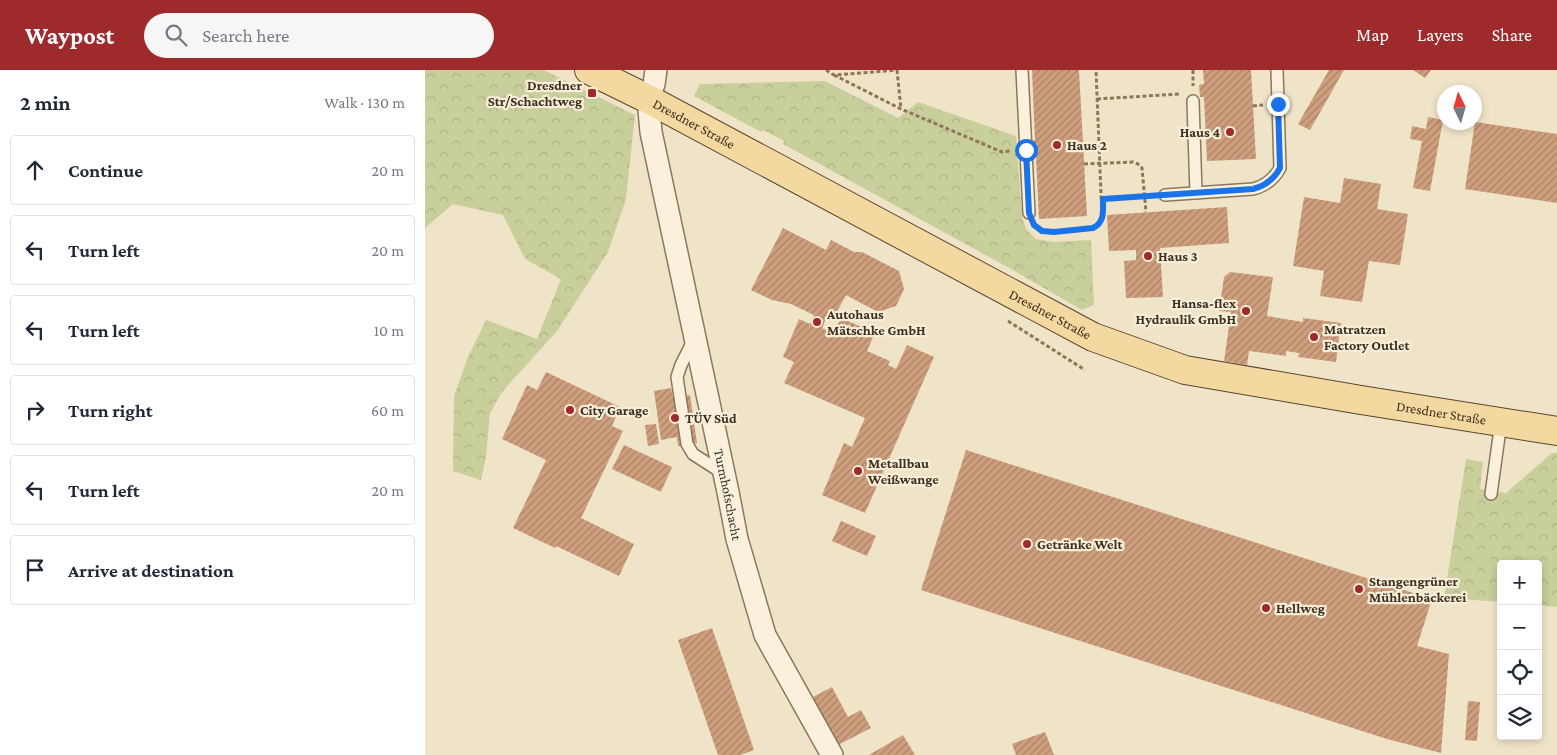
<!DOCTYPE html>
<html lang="en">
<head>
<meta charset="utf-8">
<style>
  :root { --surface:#fff; --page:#f6f6f7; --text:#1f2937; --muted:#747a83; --line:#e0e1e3; --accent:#9e2a2b }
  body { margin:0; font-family:"Crimson Pro",serif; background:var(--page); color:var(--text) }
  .controls { position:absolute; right:15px; bottom:15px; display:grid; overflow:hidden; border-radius:5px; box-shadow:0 2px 8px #0003 }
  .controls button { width:45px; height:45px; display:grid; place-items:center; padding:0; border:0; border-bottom:1px solid var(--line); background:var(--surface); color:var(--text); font:25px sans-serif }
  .compass { position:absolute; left:1012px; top:15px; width:45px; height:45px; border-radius:50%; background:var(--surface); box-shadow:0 2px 8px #0003; rotate:355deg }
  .stop { position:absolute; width:15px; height:15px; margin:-11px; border:4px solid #1a73e8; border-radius:50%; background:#fff }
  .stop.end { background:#1a73e8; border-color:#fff; box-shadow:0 1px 5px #0008 }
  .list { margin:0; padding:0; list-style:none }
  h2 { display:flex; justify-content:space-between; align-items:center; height:65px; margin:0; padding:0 20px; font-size:21px }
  h2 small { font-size:16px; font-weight:400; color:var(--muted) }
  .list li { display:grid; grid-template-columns:32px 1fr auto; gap:15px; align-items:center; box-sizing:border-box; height:70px; margin:0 10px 10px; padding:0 10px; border:1px solid var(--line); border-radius:5px }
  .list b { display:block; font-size:19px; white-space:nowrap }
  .list em { font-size:16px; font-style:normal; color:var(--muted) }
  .icon { flex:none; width:28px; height:28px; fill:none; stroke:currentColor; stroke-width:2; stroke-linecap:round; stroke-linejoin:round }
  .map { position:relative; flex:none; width:1132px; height:685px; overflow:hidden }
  header { display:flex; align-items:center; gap:30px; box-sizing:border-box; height:70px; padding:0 25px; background:var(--accent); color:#fff }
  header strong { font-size:24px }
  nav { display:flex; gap:28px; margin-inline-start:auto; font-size:18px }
  .search { width:350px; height:45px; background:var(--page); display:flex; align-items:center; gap:12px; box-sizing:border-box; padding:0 18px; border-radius:28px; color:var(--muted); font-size:19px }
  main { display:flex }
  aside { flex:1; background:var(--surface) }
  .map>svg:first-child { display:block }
  .forest { fill:url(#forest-crowns) }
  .building { fill:url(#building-hatch) }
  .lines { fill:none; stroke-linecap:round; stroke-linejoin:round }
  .service-casing { stroke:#8d765c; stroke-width:14 }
  .minor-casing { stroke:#8d765c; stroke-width:24 }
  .primary-casing { stroke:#5b4430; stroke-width:30 }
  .path { stroke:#8d765c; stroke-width:3; stroke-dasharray:4 2.5; stroke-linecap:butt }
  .service { stroke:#faf1dc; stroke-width:11 }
  .minor { stroke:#faf1dc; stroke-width:21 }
  .primary { stroke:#f3d9a0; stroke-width:28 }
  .route { stroke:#1a73e8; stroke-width:6 }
  .poi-dot { fill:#9e2a2b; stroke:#f7eed8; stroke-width:2 }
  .labels { text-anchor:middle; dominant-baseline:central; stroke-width:4.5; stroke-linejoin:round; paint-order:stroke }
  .poi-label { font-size:14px; font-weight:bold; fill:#3d2e20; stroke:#f7eed8; text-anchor:start }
  .street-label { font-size:14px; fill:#3d2e20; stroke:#f7eed8 }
</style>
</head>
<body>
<header>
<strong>Waypost</strong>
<div class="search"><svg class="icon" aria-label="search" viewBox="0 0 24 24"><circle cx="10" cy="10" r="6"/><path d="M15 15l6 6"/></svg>Search here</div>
<nav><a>Map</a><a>Layers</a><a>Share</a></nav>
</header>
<main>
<aside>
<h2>2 min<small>Walk · 130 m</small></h2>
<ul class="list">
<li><svg class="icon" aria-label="ahead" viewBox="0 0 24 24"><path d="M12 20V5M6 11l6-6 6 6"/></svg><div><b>Continue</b></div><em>20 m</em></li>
<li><svg class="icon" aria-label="left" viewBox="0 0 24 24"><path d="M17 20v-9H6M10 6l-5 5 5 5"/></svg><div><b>Turn left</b></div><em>20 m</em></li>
<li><svg class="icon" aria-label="left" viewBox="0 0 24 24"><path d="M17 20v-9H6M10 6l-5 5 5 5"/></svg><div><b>Turn left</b></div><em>10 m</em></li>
<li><svg class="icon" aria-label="right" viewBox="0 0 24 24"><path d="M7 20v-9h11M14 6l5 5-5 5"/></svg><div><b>Turn right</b></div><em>60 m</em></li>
<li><svg class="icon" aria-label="left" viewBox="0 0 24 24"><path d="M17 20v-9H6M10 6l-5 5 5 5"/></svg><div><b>Turn left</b></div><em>20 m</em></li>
<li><svg class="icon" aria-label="arrive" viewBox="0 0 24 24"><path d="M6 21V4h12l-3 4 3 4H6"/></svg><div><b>Arrive at destination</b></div></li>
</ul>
</aside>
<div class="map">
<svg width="1132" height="685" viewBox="0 0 1132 685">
  <defs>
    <pattern id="forest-crowns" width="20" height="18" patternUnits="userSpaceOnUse" patternTransform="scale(1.25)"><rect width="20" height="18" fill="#c9cf9b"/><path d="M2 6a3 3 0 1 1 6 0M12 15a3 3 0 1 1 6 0" fill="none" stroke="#aeb285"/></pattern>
    <pattern id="building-hatch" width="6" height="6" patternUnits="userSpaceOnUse" patternTransform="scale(1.25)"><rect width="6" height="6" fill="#cf9f7d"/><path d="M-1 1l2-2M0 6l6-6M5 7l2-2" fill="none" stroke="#a98266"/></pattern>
  </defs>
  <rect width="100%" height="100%" fill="#f0e4c8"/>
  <g class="forest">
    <path d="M 0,0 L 119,0 L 210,45 L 201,129 L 183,182 L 132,261 L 77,322 L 65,343 L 61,387 L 56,410 L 28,401 L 29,326 L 43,287 L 61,250 L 112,269 L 136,209 L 100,189 L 78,145 L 28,134 L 0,158 Z"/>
    <path d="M 400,11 L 473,48 L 493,32 L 591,66 L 597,146 L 601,159 L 611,169 L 629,172 L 666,170 L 669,235 L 657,240 L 586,199 L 358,74 L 359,71 L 338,60 L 336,62 L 269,26 L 275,14 Z"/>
    <path d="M 1127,383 L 1132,383 L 1132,537 L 1113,535 L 1113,494 L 1076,494 L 1076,532 L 1019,528 L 1041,389 L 1058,392 L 1055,419 L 1081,423 Z"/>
  </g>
  <g class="building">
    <path d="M 607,0 L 654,0 L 662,146 L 614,149 L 611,87 L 606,87 L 605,71 L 610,70 Z"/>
    <path d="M 778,0 L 826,0 L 831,89 L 782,91 L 779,27 L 775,27 L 774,15 L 779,14 Z"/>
    <path d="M 904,0 L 919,0 L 885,60 L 873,54 Z"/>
    <path d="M 988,0 L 1006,0 L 1000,8 Z"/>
    <path d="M 1003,47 L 1018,50 L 1005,121 L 988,118 L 997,71 L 985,69 L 987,56 L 1001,59 Z"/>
    <path d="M 1050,52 L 1132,64 L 1132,133 L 1040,119 Z"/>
    <path d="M 919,108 L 956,114 L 952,139 L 983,144 L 975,195 L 944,191 L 937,232 L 895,226 L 899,201 L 868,196 L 879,127 L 915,133 Z"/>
    <path d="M 802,137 L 804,173 L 735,178 L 738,227 L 701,228 L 699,191 L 711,190 L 711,180 L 684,181 L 682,145 Z"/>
    <path d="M 358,158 L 401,180 L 406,170 L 429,182 L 437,182 L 474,201 L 479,219 L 471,236 L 453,242 L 421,225 L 409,247 L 403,244 L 397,258 L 408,264 L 416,248 L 450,263 L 442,281 L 465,291 L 463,295 L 471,299 L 482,275 L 509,287 L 440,443 L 397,425 L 419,373 L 427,377 L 440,348 L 359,313 L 369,292 L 358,287 L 374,249 L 385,254 L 389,245 L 366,234 L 347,230 L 326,220 Z"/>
    <path d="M 805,202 L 848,207 L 842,246 L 878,252 L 878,248 L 916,253 L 911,292 L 873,287 L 874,283 L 861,281 L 861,286 L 824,281 L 822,295 L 799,291 L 806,242 L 794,241 L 799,207 Z"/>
    <path d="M 121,302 L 195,337 L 187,356 L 198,361 L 156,448 L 209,474 L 194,506 L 131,476 L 130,478 L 88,458 L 121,390 L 77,369 L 102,315 L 112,320 Z"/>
    <path d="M 246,318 L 248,328 L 265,325 L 272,373 L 253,376 L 252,367 L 236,370 L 229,321 Z"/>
    <path d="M 231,354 L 234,374 L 223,376 L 220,355 Z"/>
    <path d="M 199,375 L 247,397 L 236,422 L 187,399 Z"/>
    <path d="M 541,380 L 1007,529 L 992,576 L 1024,584 L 1016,683 L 962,669 L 496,520 Z"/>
    <path d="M 416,451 L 451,466 L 442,486 L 407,471 Z"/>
    <path d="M 287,558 L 329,680 L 315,685 L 293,685 L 253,570 Z"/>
    <path d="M 407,617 L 423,647 L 436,640 L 446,658 L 411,676 L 386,628 Z"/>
    <path d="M 1043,631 L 1055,632 L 1052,671 L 1040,670 Z"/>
    <path d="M 620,662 L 629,685 L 591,685 L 587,674 Z"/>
    <path d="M 478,665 L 490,685 L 444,685 Z"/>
  </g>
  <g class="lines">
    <g class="service-casing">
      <g id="service">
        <path d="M 597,0 L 604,143"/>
        <path d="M 768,31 L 771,123"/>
        <path d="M 740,125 L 828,119 C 840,116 849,109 855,98 L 852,0"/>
        <path d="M 269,269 L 256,295 L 252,307 L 262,374 L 268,384 L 299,404"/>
        <path d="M 1066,424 L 1076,352"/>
      </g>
    </g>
    <g class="minor-casing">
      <g id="minor">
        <path id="s1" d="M 231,0 L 229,14 L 223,29 L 226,62 L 303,422 L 312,469 L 340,565 L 407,685"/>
      </g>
    </g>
    <g class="primary-casing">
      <g id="primary">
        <path id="s2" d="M 164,0 L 223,29 L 668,267 L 760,300 L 936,330 L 1132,361"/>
      </g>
    </g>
    <g class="path">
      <path d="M 401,0 L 409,5 L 473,0"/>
      <path d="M 472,0 L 476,39"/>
      <path d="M 768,0 L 768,16"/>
      <path d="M 409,5 L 476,39 L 577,82 L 585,81"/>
      <path d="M 672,29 L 754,24"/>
      <path d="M 828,36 L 838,35"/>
      <path d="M 659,94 L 708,92 L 713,94 L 717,98 L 721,142"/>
      <path d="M 677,129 L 727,126"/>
      <path d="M 611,157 L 617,161 L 629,162 L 667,158 L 672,156 L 677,149 L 671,0"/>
      <path d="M 583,251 L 660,300"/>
    </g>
    <use href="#service" class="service"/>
    <use href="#minor" class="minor"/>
    <use href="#primary" class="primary"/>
  </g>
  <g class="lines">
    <path class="route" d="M 601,80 L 604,143 L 609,155 L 617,161 L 629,162 L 668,158 C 680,152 678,141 678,129 L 828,119 C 840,116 849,109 855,98 L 853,34"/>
  </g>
  <g class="poi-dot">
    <rect x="162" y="18" width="10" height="10" rx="2.5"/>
    <circle cx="805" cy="62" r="5"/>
    <circle cx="632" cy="75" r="5"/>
    <circle cx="723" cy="186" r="5"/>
    <circle cx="821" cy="241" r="5"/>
    <circle cx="392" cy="252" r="5"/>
    <circle cx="889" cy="267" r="5"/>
    <circle cx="145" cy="340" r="5"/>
    <circle cx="250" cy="348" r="5"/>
    <circle cx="433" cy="401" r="5"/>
    <circle cx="602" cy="474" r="5"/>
    <circle cx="934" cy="519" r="5"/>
    <circle cx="841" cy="538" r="5"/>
  </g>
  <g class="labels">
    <g class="poi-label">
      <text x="157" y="15" text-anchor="end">Dresdner<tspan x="157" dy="16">Str/Schachtweg</tspan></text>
      <text x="795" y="62" text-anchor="end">Haus 4</text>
      <text x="642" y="75">Haus 2</text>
      <text x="733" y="186">Haus 3</text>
      <text x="811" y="233" text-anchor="end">Hansa-flex<tspan x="811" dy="16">Hydraulik GmbH</tspan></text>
      <text x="402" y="244">Autohaus<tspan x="402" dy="16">Mätschke GmbH</tspan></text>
      <text x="899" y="259">Matratzen<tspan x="899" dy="16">Factory Outlet</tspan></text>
      <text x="155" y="340">City Garage</text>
      <text x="260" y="348">TÜV Süd</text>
      <text x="443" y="393">Metallbau<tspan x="443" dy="16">Weißwange</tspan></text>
      <text x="612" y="474">Getränke Welt</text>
      <text x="944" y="511">Stangengrüner<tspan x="944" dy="16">Mühlenbäckerei</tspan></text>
      <text x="851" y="538">Hellweg</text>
    </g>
    <g class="street-label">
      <text stroke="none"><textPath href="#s2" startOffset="118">Dresdner Straße</textPath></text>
      <text stroke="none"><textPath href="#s2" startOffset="522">Dresdner Straße</textPath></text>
      <text stroke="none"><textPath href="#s2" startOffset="928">Dresdner Straße</textPath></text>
      <text stroke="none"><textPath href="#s1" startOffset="434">Turmhofschacht</textPath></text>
    </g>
  </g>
</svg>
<div class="controls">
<button>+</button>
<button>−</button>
<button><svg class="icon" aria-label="locate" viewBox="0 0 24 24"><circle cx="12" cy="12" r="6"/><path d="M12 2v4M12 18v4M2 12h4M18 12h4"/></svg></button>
<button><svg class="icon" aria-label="layers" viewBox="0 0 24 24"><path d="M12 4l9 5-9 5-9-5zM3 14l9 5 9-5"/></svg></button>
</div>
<svg class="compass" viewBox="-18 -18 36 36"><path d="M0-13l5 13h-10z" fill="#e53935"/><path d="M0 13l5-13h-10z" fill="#747a83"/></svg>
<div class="stop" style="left:601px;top:80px"></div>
<div class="stop end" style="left:853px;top:34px"></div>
</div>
</main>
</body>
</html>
